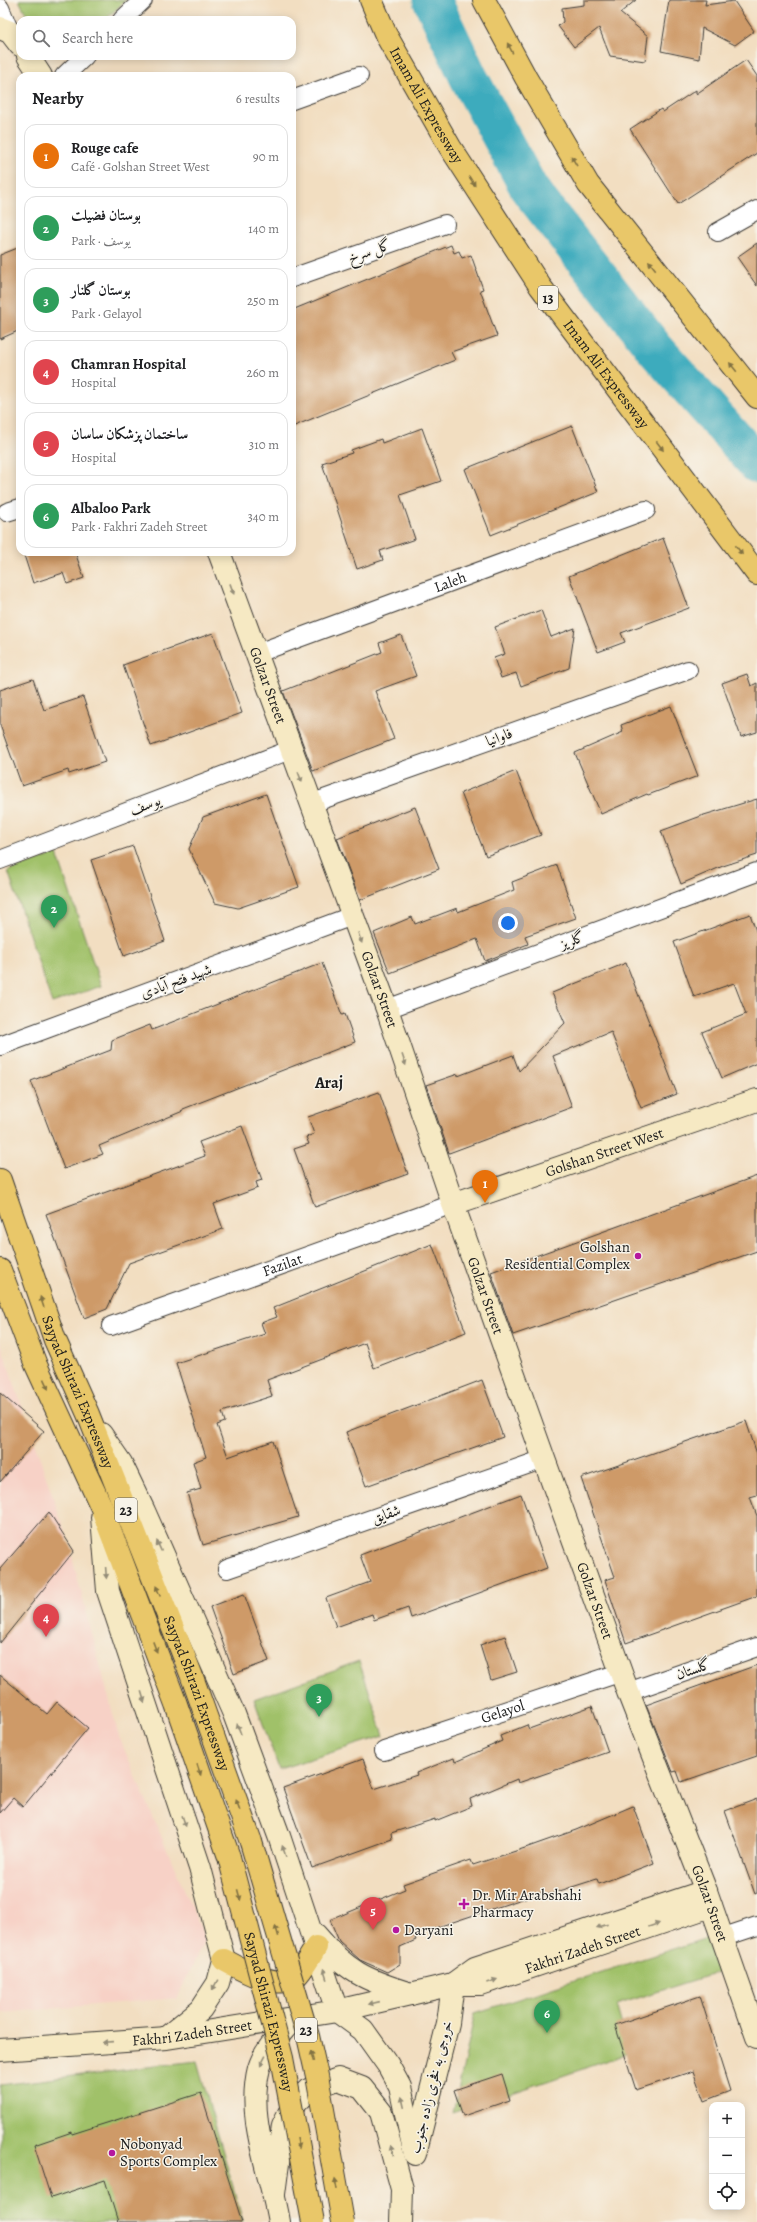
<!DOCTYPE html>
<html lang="en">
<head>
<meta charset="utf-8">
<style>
  :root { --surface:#fff; --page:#f6f6f6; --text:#202124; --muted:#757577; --line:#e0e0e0; --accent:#7c3aed }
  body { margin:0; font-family:Alegreya,Amiri,serif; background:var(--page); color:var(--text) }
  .controls { position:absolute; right:12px; bottom:12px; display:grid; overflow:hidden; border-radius:8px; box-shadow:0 2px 10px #0003 }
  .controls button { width:36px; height:36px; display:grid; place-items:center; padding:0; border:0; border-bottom:1px solid var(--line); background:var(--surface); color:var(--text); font:20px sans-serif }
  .you { position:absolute; left:508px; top:923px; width:14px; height:14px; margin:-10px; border:3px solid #fff; border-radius:50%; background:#1a73e8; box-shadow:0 0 0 6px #1a73e833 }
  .badge { display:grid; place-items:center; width:26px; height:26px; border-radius:50%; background:var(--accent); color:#fff; font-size:13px; font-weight:700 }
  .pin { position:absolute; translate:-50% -33px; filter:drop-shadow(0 1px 2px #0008) }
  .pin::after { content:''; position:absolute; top:21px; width:14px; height:12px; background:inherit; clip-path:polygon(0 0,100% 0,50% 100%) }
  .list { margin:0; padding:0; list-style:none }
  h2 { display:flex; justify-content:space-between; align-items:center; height:52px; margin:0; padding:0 16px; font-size:17px }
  h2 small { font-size:13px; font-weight:400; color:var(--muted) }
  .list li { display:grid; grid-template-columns:26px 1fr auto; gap:12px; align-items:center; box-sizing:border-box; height:64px; margin:0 8px 8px; padding:0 8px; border:1px solid var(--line); border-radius:12px }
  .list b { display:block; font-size:15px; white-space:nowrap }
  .list p { margin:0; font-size:13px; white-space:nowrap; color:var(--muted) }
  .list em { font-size:13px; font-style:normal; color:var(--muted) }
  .icon { flex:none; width:22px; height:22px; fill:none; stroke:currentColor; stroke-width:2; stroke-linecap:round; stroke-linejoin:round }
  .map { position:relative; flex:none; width:757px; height:2222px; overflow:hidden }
  .search { position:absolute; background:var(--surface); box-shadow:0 2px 10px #0003; left:16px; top:16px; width:280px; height:44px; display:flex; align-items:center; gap:10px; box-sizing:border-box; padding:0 14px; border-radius:12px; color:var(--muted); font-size:15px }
  .panel { position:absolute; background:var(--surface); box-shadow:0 2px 10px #0003; left:16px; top:72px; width:280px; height:484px; border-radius:12px }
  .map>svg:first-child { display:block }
  .built { fill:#f7d1c6 }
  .green { fill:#a0c169; stroke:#5e6e42 }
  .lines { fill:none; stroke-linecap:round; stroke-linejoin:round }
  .river { stroke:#3eabbd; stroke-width:39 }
  .building { fill:#ce9a68 }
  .street-casing { stroke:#3c3935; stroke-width:20 }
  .secondary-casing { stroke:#3c3935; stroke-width:24 }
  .highway-casing { stroke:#3c3935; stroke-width:24 }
  .street { stroke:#fff; stroke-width:18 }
  .secondary { stroke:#f6e9c3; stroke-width:22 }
  .highway { stroke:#e9c769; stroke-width:22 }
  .highway-bridge-casing { stroke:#3c3935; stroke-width:24; stroke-linecap:butt }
  .highway-bridge { stroke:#e9c769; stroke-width:22 }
  .oneway { fill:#827242 }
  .oneway2 { fill:#948d78 }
  .poi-dot { fill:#b5179e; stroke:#f7f3e8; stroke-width:1.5 }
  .labels { text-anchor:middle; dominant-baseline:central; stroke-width:3; stroke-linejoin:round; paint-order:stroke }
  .shield { fill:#f7f3e8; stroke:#5e5c59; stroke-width:1 }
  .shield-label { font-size:14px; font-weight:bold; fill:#1c1c1c }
  .street-label { font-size:15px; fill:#1c1c1c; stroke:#f7f3e8 }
  .poi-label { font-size:15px; fill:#1c1c1c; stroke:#f7f3e8; text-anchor:start }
  .neighbourhood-label { font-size:16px; font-weight:bold; fill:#1c1c1c; stroke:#f7f3e8 }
</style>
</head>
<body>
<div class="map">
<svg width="757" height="2222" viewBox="0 0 757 2222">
  <rect width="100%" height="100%" fill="#f7f3e8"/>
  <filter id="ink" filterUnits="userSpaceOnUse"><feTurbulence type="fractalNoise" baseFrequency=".025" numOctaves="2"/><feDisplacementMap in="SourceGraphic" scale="8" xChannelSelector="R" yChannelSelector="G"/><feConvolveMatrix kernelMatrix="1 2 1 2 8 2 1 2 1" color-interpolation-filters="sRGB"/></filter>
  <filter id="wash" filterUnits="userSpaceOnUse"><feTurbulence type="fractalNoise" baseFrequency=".012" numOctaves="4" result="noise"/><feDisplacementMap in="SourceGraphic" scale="16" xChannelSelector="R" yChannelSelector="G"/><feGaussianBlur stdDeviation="0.9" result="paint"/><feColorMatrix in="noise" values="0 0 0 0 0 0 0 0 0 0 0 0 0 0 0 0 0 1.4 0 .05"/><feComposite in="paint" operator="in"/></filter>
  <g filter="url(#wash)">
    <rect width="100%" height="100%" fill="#f2dec1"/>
    <path class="built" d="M 0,1342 L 67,1538 L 119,1737 L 205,1939 L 177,1998 L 0,2013 Z"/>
    <g class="green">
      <path d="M 19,0 L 126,0 L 105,20 L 29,20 Z"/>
      <path d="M 57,854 L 101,986 L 52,1003 L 8,871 Z"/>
      <path d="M 359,1661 L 384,1736 L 279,1769 L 254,1699 Z"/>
      <path d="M 707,1938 L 719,1972 L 616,2005 L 630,2053 L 453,2113 L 475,2013 Z"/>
      <path d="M 197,2061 L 243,2222 L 0,2222 L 0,2085 Z"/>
    </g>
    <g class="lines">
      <path class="river" d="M 432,0 L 469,78 L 530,190 L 656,350 L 757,464"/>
    </g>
    <g id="blocks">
      <g class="building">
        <path d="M 584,0 L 636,0 L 620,13 L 648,36 L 645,61 L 610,56 L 599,28 L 574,47 L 558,26 L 563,22 L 562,8 L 584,5 Z"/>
        <path d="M 669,0 L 706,0 L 705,5 L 734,1 L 754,31 L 735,45 L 702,28 L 699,59 L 661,51 Z"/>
        <path d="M 746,60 L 757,76 L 757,153 L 678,204 L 630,129 L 661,109 L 663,112 L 696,90 L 696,94 Z"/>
        <path d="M 757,243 L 757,286 L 737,257 Z"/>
        <path d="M 451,245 L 454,253 L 459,251 L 462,258 L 471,255 L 483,289 L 480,290 L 497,336 L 451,352 L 455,360 L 292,427 L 292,310 Z"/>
        <path d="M 20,247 L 20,330 L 0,339 L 0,255 Z"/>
        <path d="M 572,426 L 598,492 L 491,535 L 465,469 Z"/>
        <path d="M 422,428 L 441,481 L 400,495 L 415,539 L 380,551 L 383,560 L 357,569 L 322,463 L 352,453 L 351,450 L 381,439 L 382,443 Z"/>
        <path d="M 663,538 L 689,608 L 621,633 L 625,642 L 598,652 L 569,576 Z"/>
        <path d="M 23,552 L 75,552 L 84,578 L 67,584 L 63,573 L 33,583 Z"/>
        <path d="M 541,610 L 551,637 L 575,628 L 569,668 L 521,686 L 516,673 L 501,678 L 494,658 L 505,654 L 495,627 Z"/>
        <path d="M 213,633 L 242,713 L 151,746 L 123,665 Z"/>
        <path d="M 401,635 L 416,676 L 375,691 L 394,739 L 313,771 L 283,691 L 382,652 L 379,643 Z"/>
        <path d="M 747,674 L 751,686 L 757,683 L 757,732 L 741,737 L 722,683 Z"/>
        <path d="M 33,679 L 44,710 L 83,697 L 105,762 L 69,774 L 68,770 L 22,786 L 0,725 L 0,690 Z"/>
        <path d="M 671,706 L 698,776 L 648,795 L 647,794 L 601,814 L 575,753 L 623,732 L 621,725 Z"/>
        <path d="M 516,771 L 541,835 L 486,856 L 461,793 Z"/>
        <path d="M 266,794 L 299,887 L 238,908 L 215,903 L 189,849 L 203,817 Z"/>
        <path d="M 757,799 L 757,855 L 723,866 L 681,884 L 661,831 L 704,815 Z"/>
        <path d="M 415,807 L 439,869 L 360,900 L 337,838 Z"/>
        <path d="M 133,846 L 165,941 L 124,956 L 91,860 Z"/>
        <path d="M 557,865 L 576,918 L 525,936 L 528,944 L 485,961 L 477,939 L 390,973 L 374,933 L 412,917 L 415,924 L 457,908 L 458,912 L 514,890 L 512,882 Z"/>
        <path d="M 750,914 L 757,934 L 757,1063 L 722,1078 L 702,1032 L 746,1014 L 734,983 L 694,997 L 674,942 Z"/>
        <path d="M 322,963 L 342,1015 L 345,1014 L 355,1042 L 183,1109 L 183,1111 L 99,1146 L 103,1154 L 64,1169 L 31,1081 L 111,1050 L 112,1040 L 150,1025 L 152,1030 Z"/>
        <path d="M 626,963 L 677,1094 L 641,1108 L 611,1032 L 553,1056 L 572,1107 L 449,1153 L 426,1085 L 458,1074 L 458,1076 L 513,1055 L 519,1071 L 565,1023 L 552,993 Z"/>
        <path d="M 379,1092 L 408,1174 L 315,1207 L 294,1149 L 309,1144 L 306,1137 L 314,1134 L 308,1117 Z"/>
        <path d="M 242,1126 L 262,1180 L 256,1182 L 258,1188 L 214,1204 L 223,1229 L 129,1263 L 107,1309 L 84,1318 L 46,1214 L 205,1156 L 199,1142 Z"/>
        <path d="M 757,1176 L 757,1251 L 513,1335 L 491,1272 Z"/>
        <path d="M 432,1244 L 466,1332 L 374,1368 L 365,1343 L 267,1380 L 272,1396 L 222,1412 L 225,1422 L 217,1425 L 228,1457 L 273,1441 L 298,1517 L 203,1545 L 187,1493 L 201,1489 L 193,1462 L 206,1457 L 176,1363 L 265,1334 L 261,1323 L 277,1317 L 273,1308 Z"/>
        <path d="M 482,1380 L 503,1437 L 366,1486 L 346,1432 Z"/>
        <path d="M 0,1393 L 44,1431 L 0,1482 Z"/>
        <path d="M 746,1421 L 757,1454 L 757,1495 L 750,1497 L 757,1516 L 757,1596 L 626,1643 L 605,1580 L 615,1577 L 581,1478 Z"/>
        <path d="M 521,1494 L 547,1568 L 411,1618 L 408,1608 L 374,1620 L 372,1614 L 336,1627 L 326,1598 L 370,1582 L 360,1555 Z"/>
        <path d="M 49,1512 L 74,1551 L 0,1643 L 0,1569 Z"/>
        <path d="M 244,1594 L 269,1661 L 234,1674 L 210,1607 Z"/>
        <path d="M 505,1636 L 517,1672 L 491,1680 L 480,1645 Z"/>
        <path d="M 757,1665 L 757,1756 L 681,1782 L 677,1771 L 673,1772 L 646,1705 Z"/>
        <path d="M 0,1675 L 47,1714 L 57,1702 L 88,1728 L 23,1807 L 13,1798 L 0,1813 Z"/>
        <path d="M 592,1706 L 608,1752 L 518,1783 L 517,1779 L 470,1799 L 472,1806 L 435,1821 L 435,1819 L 391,1833 L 392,1839 L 312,1868 L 283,1788 L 363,1759 L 374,1789 L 417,1775 L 416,1773 L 454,1758 L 455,1762 L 502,1741 L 500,1736 L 527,1725 L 529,1729 Z"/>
        <path d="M 757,1799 L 757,1893 L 755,1894 L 725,1811 Z"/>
        <path d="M 633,1806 L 654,1863 L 599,1884 L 597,1879 L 544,1896 L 543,1892 L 414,1935 L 416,1940 L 400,1947 L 400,1964 L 387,1972 L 360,1960 L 339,1941 L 330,1920 L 405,1889 L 403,1884 L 471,1860 L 473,1865 L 528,1847 L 576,1830 Z"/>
        <path d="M 700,1996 L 730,2091 L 704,2101 L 693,2071 L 636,2090 L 615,2025 Z"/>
        <path d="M 502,2074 L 510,2100 L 463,2116 L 454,2090 Z"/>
        <path d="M 201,2093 L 242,2222 L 118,2222 L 105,2180 L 51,2198 L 34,2145 L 72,2132 L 72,2134 Z"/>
      </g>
    </g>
  </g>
  <g filter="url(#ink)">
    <use href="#blocks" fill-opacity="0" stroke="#3c3935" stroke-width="1"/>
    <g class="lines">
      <g class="street-casing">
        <g id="street">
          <path d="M 0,8 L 10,32"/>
          <path d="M 122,20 L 143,0"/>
          <path d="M 64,76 L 85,56"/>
          <path d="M 292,100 L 359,76"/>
          <path d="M 718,232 L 757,210"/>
          <path d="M 292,278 L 445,224"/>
          <path d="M 7,512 L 20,508"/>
          <path id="s1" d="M 255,654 L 646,510"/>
          <path d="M 310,804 L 688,670"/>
          <path d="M 0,860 L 290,750"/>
          <path d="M 387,1009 L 757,872"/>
          <path d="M 0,1046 L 352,916"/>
          <path id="s2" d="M 111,1326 L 453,1204"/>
          <path d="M 227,1569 L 544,1459"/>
          <path d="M 628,1692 L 757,1647"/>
          <path id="s3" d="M 384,1751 L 622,1672"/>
          <path d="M 721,1938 L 757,1926"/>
        </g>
      </g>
      <g class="secondary-casing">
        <g id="secondary">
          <path d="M 0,28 L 10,32 L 20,45"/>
          <path d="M 28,56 L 41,76"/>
          <path id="s4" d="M 219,552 L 387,1009 L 453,1204 L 544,1459 L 628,1692 L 706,1891 L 757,2037"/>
          <path id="s5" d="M 453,1204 L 757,1100"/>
          <path d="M 101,1434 L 121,1463 L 144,1511 L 234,1714 L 279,1836 L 337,2011 L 363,2030 L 388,2065 L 400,2087 L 415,2154"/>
          <path d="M 102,1517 L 108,1591 L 200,1868 L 224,1960 L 218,1983 L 201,2009 L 167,2037"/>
          <path d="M 316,1935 C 347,1972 365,1980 411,1994"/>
          <path d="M 453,1984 L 475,1968 L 706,1891"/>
          <path id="s6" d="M 0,2050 L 167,2038 L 337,2011 L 453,1984 L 481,1984 L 711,1906"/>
          <path d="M 416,2150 L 448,2023 L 453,1984"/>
          <path d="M 274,2194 L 283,2125 L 292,2107 L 310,2089 L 338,2079 L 362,2088 L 381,2112 L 402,2189 L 401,2222"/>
          <path d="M 279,2222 C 271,2172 246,2119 259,2068 C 264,2052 276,2039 286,2027"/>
        </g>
      </g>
      <g class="highway-casing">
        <g id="highway">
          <path id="s7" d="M 371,0 L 386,35 L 450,147 L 540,286 L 757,574"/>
          <path d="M 484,0 L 526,78 L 588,184 L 757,397"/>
          <path id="s8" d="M 0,1180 L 55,1340 L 88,1414 L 191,1674 L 251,1842"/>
          <path d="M 0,1270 L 36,1365 L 101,1506 L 176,1704 L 229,1857"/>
          <path d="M 224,1960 C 241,1969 275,1990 294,1978 C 301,1973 311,1955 316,1947"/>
        </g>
      </g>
      <use href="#street" class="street"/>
      <use href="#secondary" class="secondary"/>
      <use href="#highway" class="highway"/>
      <g class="highway-bridge-casing">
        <g id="highway-bridge">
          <path d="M 251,1842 L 308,2036 L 317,2076 L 343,2222"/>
          <path id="s9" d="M 229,1857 L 282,2058 L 313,2222"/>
        </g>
      </g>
      <use href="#highway-bridge" class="highway-bridge"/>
    </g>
    <defs><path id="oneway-solid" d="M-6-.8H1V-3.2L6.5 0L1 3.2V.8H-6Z"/></defs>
    <g class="oneway">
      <use href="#oneway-solid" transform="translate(510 48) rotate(-118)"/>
      <use href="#oneway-solid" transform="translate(574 161) rotate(-120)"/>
      <use href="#oneway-solid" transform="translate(472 181) rotate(57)"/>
      <use href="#oneway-solid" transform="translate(652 265) rotate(-128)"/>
      <use href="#oneway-solid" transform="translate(733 367) rotate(-129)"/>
      <use href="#oneway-solid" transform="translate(660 446) rotate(53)"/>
      <use href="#oneway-solid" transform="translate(739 550) rotate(53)"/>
      <use href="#oneway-solid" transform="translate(42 1302) rotate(-109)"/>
      <use href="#oneway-solid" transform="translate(46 1384) rotate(65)"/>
      <use href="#oneway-solid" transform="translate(158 1591) rotate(-112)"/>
      <use href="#oneway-solid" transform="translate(155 1647) rotate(69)"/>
      <use href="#oneway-solid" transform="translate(199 1770) rotate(71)"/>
      <use href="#oneway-solid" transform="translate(238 1805) rotate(-110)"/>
      <use href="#oneway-solid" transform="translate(239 1895) rotate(75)"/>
      <use href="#oneway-solid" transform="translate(277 1931) rotate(-106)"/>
      <use href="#oneway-solid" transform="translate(312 2056) rotate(-104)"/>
      <use href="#oneway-solid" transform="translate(298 2143) rotate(79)"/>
      <use href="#oneway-solid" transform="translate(336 2184) rotate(-100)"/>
    </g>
    <g class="oneway2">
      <use href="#oneway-solid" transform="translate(232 589) rotate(70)"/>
      <use href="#oneway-solid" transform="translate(300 777) rotate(70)"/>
      <use href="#oneway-solid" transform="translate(360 938) rotate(70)"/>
      <use href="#oneway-solid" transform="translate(404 1060) rotate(71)"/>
      <use href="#oneway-solid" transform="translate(159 1546) rotate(-114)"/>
      <use href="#oneway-solid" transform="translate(106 1573) rotate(86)"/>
      <use href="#oneway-solid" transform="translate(143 1697) rotate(73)"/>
      <use href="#oneway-solid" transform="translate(239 1729) rotate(-110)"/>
      <use href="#oneway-solid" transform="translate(184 1821) rotate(71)"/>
      <use href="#oneway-solid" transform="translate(284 1851) rotate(-109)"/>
      <use href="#oneway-solid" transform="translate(654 1925) rotate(-19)"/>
      <use href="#oneway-solid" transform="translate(602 1926) rotate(162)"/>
      <use href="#oneway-solid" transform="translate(325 1974) rotate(-108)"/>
      <use href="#oneway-solid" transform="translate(492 1981) rotate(-19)"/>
      <use href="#oneway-solid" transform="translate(215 1985) rotate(118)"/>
      <use href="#oneway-solid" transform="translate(374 2003) rotate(167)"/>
      <use href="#oneway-solid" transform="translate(108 2042) rotate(176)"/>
      <use href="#oneway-solid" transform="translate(263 2061) rotate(118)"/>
      <use href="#oneway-solid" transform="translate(403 2102) rotate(-103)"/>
      <use href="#oneway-solid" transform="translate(392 2151) rotate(-105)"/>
    </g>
  </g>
  <g class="poi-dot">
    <circle cx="638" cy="1256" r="4"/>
    <path d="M462 1898h4v4h4v4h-4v4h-4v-4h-4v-4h4z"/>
    <circle cx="396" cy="1930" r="4"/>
    <circle cx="112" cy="2153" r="4"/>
  </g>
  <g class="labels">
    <g class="shield">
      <rect x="538" y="286" width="20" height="24" rx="3"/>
      <rect x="115" y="1498" width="22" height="24" rx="3"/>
      <rect x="295" y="2018" width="22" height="24" rx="3"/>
    </g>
    <g class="shield-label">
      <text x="548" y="298">13</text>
      <text x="126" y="1510">23</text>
      <text x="306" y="2030">23</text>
    </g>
    <g class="street-label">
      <text stroke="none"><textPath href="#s7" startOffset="119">Imam Ali Expressway</textPath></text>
      <text transform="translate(369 251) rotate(-19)">گل سرخ</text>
      <text stroke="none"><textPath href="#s7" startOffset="443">Imam Ali Expressway</textPath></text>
      <text stroke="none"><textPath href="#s1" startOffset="208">Laleh</textPath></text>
      <text stroke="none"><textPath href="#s4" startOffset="142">Golzar Street</textPath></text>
      <text transform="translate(499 737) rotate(-20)">فاوانیا</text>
      <text transform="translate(145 805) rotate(-21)">یوسف</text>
      <text transform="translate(572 940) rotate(-20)">گلریز</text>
      <text transform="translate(176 981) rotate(-20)">شهید فتح آبادی</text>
      <text stroke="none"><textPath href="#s4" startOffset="466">Golzar Street</textPath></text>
      <text stroke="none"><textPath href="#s5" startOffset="160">Golshan Street West</textPath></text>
      <text stroke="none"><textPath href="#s2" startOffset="182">Fazilat</textPath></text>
      <text stroke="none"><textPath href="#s4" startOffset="790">Golzar Street</textPath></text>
      <text stroke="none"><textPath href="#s8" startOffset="226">Sayyad Shirazi Expressway</textPath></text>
      <text transform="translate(386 1514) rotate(-19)">شقایق</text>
      <text stroke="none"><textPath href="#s4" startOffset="1114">Golzar Street</textPath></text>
      <text transform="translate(693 1669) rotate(-19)">گلستان</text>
      <text stroke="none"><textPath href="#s8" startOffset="550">Sayyad Shirazi Expressway</textPath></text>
      <text stroke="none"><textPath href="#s3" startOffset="125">Gelayol</textPath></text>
      <text stroke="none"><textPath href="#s4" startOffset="1438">Golzar Street</textPath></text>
      <text stroke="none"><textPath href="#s6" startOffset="594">Fakhri Zadeh Street</textPath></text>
      <text stroke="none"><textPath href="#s9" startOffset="160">Sayyad Shirazi Expressway</textPath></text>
      <text stroke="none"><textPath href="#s6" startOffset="193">Fakhri Zadeh Street</textPath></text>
      <text transform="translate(431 2087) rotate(-76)">خروجی به فخری زاده جنوب</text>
    </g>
    <g class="poi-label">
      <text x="630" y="1247" text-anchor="end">Golshan<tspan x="630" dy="17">Residential Complex</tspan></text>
      <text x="472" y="1895">Dr. Mir Arabshahi<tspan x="472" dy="17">Pharmacy</tspan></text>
      <text x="404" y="1930">Daryani</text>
      <text x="120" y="2144">Nobonyad<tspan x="120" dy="17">Sports Complex</tspan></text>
    </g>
    <g class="neighbourhood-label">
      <text x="329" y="1083">Araj</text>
    </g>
  </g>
</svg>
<div class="controls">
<button>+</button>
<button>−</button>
<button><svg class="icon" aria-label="locate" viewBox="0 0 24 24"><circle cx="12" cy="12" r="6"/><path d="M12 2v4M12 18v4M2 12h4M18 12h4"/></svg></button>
</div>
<div class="you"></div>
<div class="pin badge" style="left:485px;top:1203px;background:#e8710a">1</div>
<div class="pin badge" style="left:54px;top:928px;background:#2e9e5b">2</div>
<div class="pin badge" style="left:319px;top:1717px;background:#2e9e5b">3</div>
<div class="pin badge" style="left:46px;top:1637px;background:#e0444e">4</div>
<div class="pin badge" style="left:373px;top:1930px;background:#e0444e">5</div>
<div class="pin badge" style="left:547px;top:2033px;background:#2e9e5b">6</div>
<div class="search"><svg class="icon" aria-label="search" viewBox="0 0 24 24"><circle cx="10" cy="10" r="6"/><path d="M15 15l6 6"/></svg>Search here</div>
<section class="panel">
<h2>Nearby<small>6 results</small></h2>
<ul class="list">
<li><span class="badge" style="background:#e8710a">1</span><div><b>Rouge cafe</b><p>Café · Golshan Street West</p></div><em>90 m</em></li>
<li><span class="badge" style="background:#2e9e5b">2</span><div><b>بوستان فضیلت</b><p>Park · یوسف</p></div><em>140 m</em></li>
<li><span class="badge" style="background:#2e9e5b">3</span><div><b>بوستان گلنار</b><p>Park · Gelayol</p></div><em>250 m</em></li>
<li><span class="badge" style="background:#e0444e">4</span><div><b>Chamran Hospital</b><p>Hospital</p></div><em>260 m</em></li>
<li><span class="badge" style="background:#e0444e">5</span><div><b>ساختمان پزشکان ساسان</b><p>Hospital</p></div><em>310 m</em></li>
<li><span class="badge" style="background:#2e9e5b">6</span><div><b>Albaloo Park</b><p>Park · Fakhri Zadeh Street</p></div><em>340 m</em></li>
</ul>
</section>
</div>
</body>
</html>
